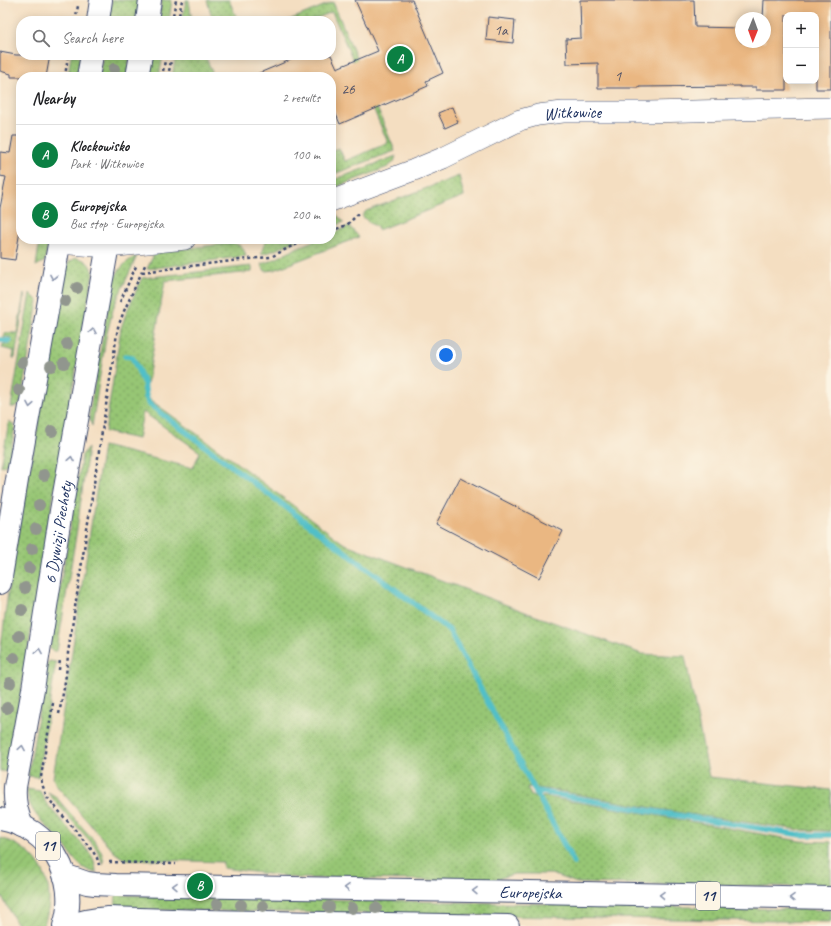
<!DOCTYPE html>
<html lang="en">
<head>
<meta charset="utf-8">
<style>
  :root { --surface:#fff; --page:#f2f2f2; --text:#202124; --muted:#757577; --line:#e0e0e0; --accent:#0b8043 }
  body { margin:0; font-family:Caveat,sans-serif; background:var(--page); color:var(--text) }
  .controls { position:absolute; right:12px; top:12px; display:grid; overflow:hidden; border-radius:8px; box-shadow:0 2px 10px #0003 }
  .controls button { width:36px; height:36px; display:grid; place-items:center; padding:0; border:0; border-bottom:1px solid var(--line); background:var(--surface); color:var(--text); font:20px sans-serif }
  .compass { position:absolute; left:735px; top:12px; width:36px; height:36px; border-radius:50%; background:var(--surface); box-shadow:0 2px 10px #0003; rotate:181deg }
  .you { position:absolute; left:446px; top:355px; width:14px; height:14px; margin:-10px; border:3px solid #fff; border-radius:50%; background:#1a73e8; box-shadow:0 0 0 6px #1a73e833 }
  .badge { display:grid; place-items:center; width:26px; height:26px; border-radius:50%; background:var(--accent); color:#fff; font-size:13px; font-weight:700 }
  .pin { position:absolute; translate:-50% -50%; border:2px solid #fff; box-shadow:0 1px 4px #0006 }
  .list { margin:0; padding:0; list-style:none }
  h2 { display:flex; justify-content:space-between; align-items:center; height:52px; margin:0; padding:0 16px; font-size:17px }
  h2 small { font-size:13px; font-weight:400; color:var(--muted) }
  .list li { display:grid; grid-template-columns:26px 1fr auto; gap:12px; align-items:center; box-sizing:border-box; height:60px; padding:0 16px; border-top:1px solid var(--line) }
  .list b { display:block; font-size:15px; white-space:nowrap }
  .list p { margin:0; font-size:13px; white-space:nowrap; color:var(--muted) }
  .list em { font-size:13px; font-style:normal; color:var(--muted) }
  .icon { flex:none; width:22px; height:22px; fill:none; stroke:currentColor; stroke-width:2; stroke-linecap:round; stroke-linejoin:round }
  .map { position:relative; flex:none; width:831px; height:926px; overflow:hidden }
  .search { position:absolute; background:var(--surface); box-shadow:0 2px 10px #0003; left:16px; top:16px; width:320px; height:44px; display:flex; align-items:center; gap:10px; box-sizing:border-box; padding:0 14px; border-radius:16px; color:var(--muted); font-size:15px }
  .panel { position:absolute; background:var(--surface); box-shadow:0 2px 10px #0003; left:16px; top:72px; width:320px; height:172px; border-radius:16px }
  .map>svg:first-child { display:block }
  .grass { fill:url(#grass-dots); stroke:#597a69 }
  .garden { fill:url(#garden-furrows); stroke:#597a69 }
  .lines { fill:none; stroke-linecap:round; stroke-linejoin:round }
  .stream { stroke:#51bfc8; stroke-width:5.5 }
  .building { fill:#eab782 }
  .minor-casing { stroke:#3c496d; stroke-width:22 }
  .tertiary-casing { stroke:#3c496d; stroke-width:24 }
  .primary-casing { stroke:#3c496d; stroke-width:24 }
  .path { stroke:#3c496d; stroke-width:2.5; stroke-dasharray:3 3; stroke-linecap:butt }
  .minor { stroke:#fff; stroke-width:21 }
  .tertiary { stroke:#fff; stroke-width:22 }
  .primary { stroke:#fff; stroke-width:22 }
  .tree { fill:#91968e }
  .oneway { stroke:#8d97ae }
  .labels { text-anchor:middle; dominant-baseline:central; stroke-width:3; stroke-linejoin:round; paint-order:stroke }
  .number-label { font-size:15px; fill:#4f5167 }
  .shield { fill:#fcf5e5; stroke:#5e6a86; stroke-width:1 }
  .shield-label { font-size:16px; font-weight:bold; fill:#1b2f5e }
  .street-label { font-size:17px; fill:#1b2f5e; stroke:#fcf5e5 }
</style>
</head>
<body>
<div class="map">
<svg width="831" height="926" viewBox="0 0 831 926">
  <defs>
    <pattern id="grass-dots" width="8" height="8" patternUnits="userSpaceOnUse"><rect width="8" height="8" fill="#97c674"/><path d="M2 2h.1M6 6h.1" fill="none" stroke="#7aa162" stroke-width="1.8" stroke-linecap="round"/></pattern>
    <pattern id="garden-furrows" width="10" height="10" patternUnits="userSpaceOnUse"><rect width="10" height="10" fill="#97c674"/><path d="M-1 1l2-2M0 10L10 0M9 11l2-2" fill="none" stroke="#7aa162"/></pattern>
  </defs>
  <rect width="100%" height="100%" fill="#fcf5e5"/>
  <filter id="ink" filterUnits="userSpaceOnUse"><feTurbulence type="fractalNoise" baseFrequency=".025" numOctaves="2"/><feDisplacementMap in="SourceGraphic" scale="8" xChannelSelector="R" yChannelSelector="G"/><feConvolveMatrix kernelMatrix="1 2 1 2 8 2 1 2 1" color-interpolation-filters="sRGB"/></filter>
  <filter id="wash" filterUnits="userSpaceOnUse"><feTurbulence type="fractalNoise" baseFrequency=".012" numOctaves="4" result="noise"/><feDisplacementMap in="SourceGraphic" scale="16" xChannelSelector="R" yChannelSelector="G"/><feGaussianBlur stdDeviation="0.9" result="paint"/><feColorMatrix in="noise" values="0 0 0 0 0 0 0 0 0 0 0 0 0 0 0 0 0 1.4 0 .05"/><feComposite in="paint" operator="in"/></filter>
  <g filter="url(#wash)">
    <rect width="100%" height="100%" fill="#f4dec1"/>
    <g class="grass">
      <path d="M 112,0 L 140,0 L 136,21 L 108,21 Z"/>
      <path d="M 162,0 L 172,0 L 169,21 L 158,21 Z"/>
      <path d="M 186,0 L 189,0 L 192,21 L 182,21 Z"/>
      <path d="M 207,0 L 229,0 L 238,21 L 213,21 Z"/>
      <path d="M 333,2 L 395,151 L 331,175 L 331,151 L 339,148 L 345,161 L 388,143 L 332,12 L 310,21 L 287,21 Z"/>
      <path d="M 71,55 L 78,55 L 80,57 L 77,77 L 68,77 Z"/>
      <path d="M 103,55 L 130,55 L 127,77 L 99,77 Z"/>
      <path d="M 152,55 L 163,55 L 159,77 L 148,77 Z"/>
      <path d="M 176,55 L 205,55 L 214,77 L 172,77 Z"/>
      <path d="M 396,156 L 394,162 L 388,167 L 331,189 L 331,181 Z"/>
      <path d="M 459,176 L 464,196 L 378,230 L 376,226 L 371,224 L 362,216 L 366,211 Z"/>
      <path d="M 332,210 L 344,222 L 331,227 L 331,211 Z"/>
      <path d="M 349,226 L 359,237 L 274,270 L 265,271 L 261,264 L 273,260 L 287,253 L 292,251 L 296,248 L 318,239 L 331,239 L 331,234 Z"/>
      <path d="M 40,239 L 49,239 L 45,261 L 36,266 Z"/>
      <path d="M 268,239 L 299,239 C 286,244 275,252 261,254 L 264,244 Z"/>
      <path d="M 233,243 C 241,245 244,248 246,256 L 147,269 L 155,252 Z"/>
      <path d="M 137,256 L 114,306 L 106,337 L 92,426 L 90,421 L 89,415 L 112,284 C 117,271 124,262 137,256 Z"/>
      <path d="M 76,258 C 86,259 90,264 93,273 L 45,544 L 8,772 L 0,771 L 0,654 L 8,592 L 19,527 L 39,421 L 65,270 L 69,262 Z"/>
      <path d="M 252,266 L 252,272 L 165,281 L 145,396 L 230,458 L 343,543 L 533,615 L 642,654 L 685,656 L 709,777 L 831,790 L 831,831 L 801,830 L 675,812 L 553,790 L 527,787 L 531,796 L 546,797 L 649,814 L 800,841 L 831,842 L 831,887 L 577,883 L 551,874 L 514,874 L 491,881 L 298,878 L 223,868 L 223,862 L 125,859 L 121,857 L 114,852 L 56,785 L 53,778 L 103,446 L 193,468 L 200,452 L 143,412 L 138,439 L 105,432 L 121,328 L 127,311 L 142,278 Z"/>
      <path d="M 30,293 L 38,301 L 20,404 L 14,407 L 11,407 Z"/>
      <path d="M 24,294 L 25,295 L 15,358 L 13,358 L 14,351 L 2,348 L 3,344 L 9,344 L 10,337 L 3,337 L 4,333 L 17,333 Z"/>
      <path d="M 9,421 L 15,426 L 9,463 L 1,467 Z"/>
      <path d="M 88,448 L 77,529 L 57,651 L 52,651 L 50,648 L 82,455 Z"/>
      <path d="M 50,661 L 56,662 L 38,777 L 28,776 L 47,663 Z"/>
      <path d="M 27,789 L 40,791 L 46,803 L 89,852 C 94,858 96,865 96,873 C 74,867 73,854 60,840 C 45,823 28,814 27,789 Z"/>
      <path d="M 48,792 L 55,796 L 97,844 C 101,851 105,858 103,865 L 100,856 L 96,848 L 52,798 Z"/>
      <path d="M 116,895 L 831,910 L 831,922 L 115,909 Z"/>
    </g>
    <path class="garden" d="M 0,838 C 40,848 60,888 43,926 L 18,926 L 0,893 Z"/>
    <g class="lines">
      <g class="stream">
        <path d="M 0,340 L 10,341"/>
        <path d="M 125,356 L 132,357 L 144,383 L 146,397 L 149,404 L 449,630 L 574,863"/>
        <path d="M 536,791 L 650,811 L 801,835 L 831,835"/>
      </g>
    </g>
    <g id="blocks">
      <g class="building">
        <path d="M 355,0 L 412,0 L 443,73 L 426,81 L 428,86 L 340,124 L 331,102 L 331,77 L 250,77 L 302,55 L 331,55 L 337,68 L 378,51 Z"/>
        <path d="M 580,0 L 694,0 L 695,27 L 741,28 L 741,42 L 765,42 L 765,18 L 763,18 L 764,0 L 831,0 L 831,89 L 816,89 L 816,15 L 786,15 L 786,90 L 756,90 L 756,87 L 740,87 L 740,86 L 639,87 L 639,88 L 598,88 L 598,63 L 567,64 L 566,39 L 581,38 Z"/>
        <path d="M 488,17 L 515,20 L 513,43 L 486,40 Z"/>
        <path d="M 0,52 L 16,55 L 50,55 L 46,77 L 11,77 L 11,74 L 0,71 Z"/>
        <path d="M 452,107 L 458,122 L 445,128 L 438,113 Z"/>
        <path d="M 13,136 L 21,136 L 21,198 L 19,213 L 21,214 L 21,225 L 15,260 L 0,258 L 0,208 L 6,177 L 0,176 L 0,152 L 10,153 Z"/>
        <path d="M 460,478 L 563,531 L 539,578 L 436,524 Z"/>
      </g>
    </g>
  </g>
  <g filter="url(#ink)">
    <use href="#blocks" fill-opacity="0" stroke="#3c496d" stroke-width="1"/>
    <g class="lines">
      <g class="minor-casing">
        <g id="minor">
          <path id="s1" d="M 331,201 L 414,170 L 443,158 L 520,120 L 538,115 L 563,112 L 648,112 L 831,108"/>
          <path d="M 59,243 L 108,247 L 185,239"/>
        </g>
      </g>
      <g class="tertiary-casing">
        <g id="tertiary">
          <path d="M 98,21 L 101,0"/>
          <path d="M 147,21 L 150,0"/>
          <path d="M 88,77 L 92,55"/>
          <path d="M 137,77 L 141,55"/>
          <path d="M 0,583 L 18,474 L 60,239"/>
          <path id="s2" d="M 22,826 C 17,812 14,802 15,787 L 33,689 L 61,511 L 109,239"/>
        </g>
      </g>
      <g class="primary-casing">
        <g id="primary">
          <path d="M 0,819 C 50,827 80,878 64,926"/>
          <path id="s3" d="M 64,875 L 87,883 L 95,884 L 116,885 L 584,893 L 831,898"/>
          <path d="M 69,926 C 82,921 94,919 108,918 L 203,921 L 508,926"/>
        </g>
      </g>
      <g class="path">
        <path d="M 75,21 L 78,6"/>
        <path d="M 172,21 L 176,0"/>
        <path d="M 178,21 L 182,0"/>
        <path d="M 65,77 L 68,55"/>
        <path d="M 162,77 L 166,55"/>
        <path d="M 168,77 L 172,55"/>
        <path d="M 331,231 L 347,225 L 359,213"/>
        <path d="M 142,272 L 248,259 L 271,257 L 290,247 L 311,239"/>
        <path d="M 120,302 L 137,264"/>
        <path d="M 59,670 L 60,659"/>
        <path d="M 53,703 L 41,777 L 42,784 L 47,797 L 92,850 L 97,858 L 99,865"/>
        <path d="M 59,714 C 63,694 67,674 68,653 L 118,327 L 124,311 L 146,263"/>
        <path d="M 109,862 L 176,864"/>
      </g>
      <use href="#minor" class="minor"/>
      <use href="#tertiary" class="tertiary"/>
      <use href="#primary" class="primary"/>
    </g>
    <g class="tree">
      <circle cx="114" cy="69" r="6"/>
      <circle cx="77" cy="288" r="6"/>
      <circle cx="65" cy="301" r="6"/>
      <circle cx="67" cy="344" r="6"/>
      <circle cx="22" cy="362" r="6"/>
      <circle cx="64" cy="363" r="6"/>
      <circle cx="51" cy="366" r="6"/>
      <circle cx="19" cy="390" r="6"/>
      <circle cx="52" cy="431" r="6"/>
      <circle cx="44" cy="475" r="6"/>
      <circle cx="39" cy="505" r="6"/>
      <circle cx="36" cy="529" r="6"/>
      <circle cx="32" cy="549" r="6"/>
      <circle cx="29" cy="568" r="6"/>
      <circle cx="25" cy="588" r="6"/>
      <circle cx="22" cy="610" r="6"/>
      <circle cx="19" cy="636" r="6"/>
      <circle cx="14" cy="658" r="6"/>
      <circle cx="10" cy="683" r="6"/>
      <circle cx="7" cy="708" r="6"/>
      <circle cx="217" cy="904" r="6"/>
      <circle cx="241" cy="905" r="6"/>
      <circle cx="263" cy="906" r="6"/>
      <circle cx="329" cy="907" r="6"/>
      <circle cx="352" cy="908" r="6"/>
      <circle cx="376" cy="908" r="6"/>
    </g>
    <defs><path id="oneway-chevron" d="M-2-3.5L2.5 0L-2 3.5" fill="none" stroke-width="1.6" stroke-linecap="round" stroke-linejoin="round"/></defs>
    <g class="oneway">
      <use href="#oneway-chevron" transform="translate(53 277) rotate(100)"/>
      <use href="#oneway-chevron" transform="translate(93 331) rotate(-80)"/>
      <use href="#oneway-chevron" transform="translate(30 405) rotate(100)"/>
      <use href="#oneway-chevron" transform="translate(71 459) rotate(-80)"/>
      <use href="#oneway-chevron" transform="translate(39 651) rotate(-81)"/>
      <use href="#oneway-chevron" transform="translate(22 748) rotate(-81)"/>
      <use href="#oneway-chevron" transform="translate(175 886) rotate(-179)"/>
      <use href="#oneway-chevron" transform="translate(347 888) rotate(-179)"/>
      <use href="#oneway-chevron" transform="translate(475 891) rotate(-179)"/>
      <use href="#oneway-chevron" transform="translate(662 895) rotate(-179)"/>
      <use href="#oneway-chevron" transform="translate(792 898) rotate(-179)"/>
    </g>
  </g>
  <g class="labels">
    <g class="number-label">
      <text x="501" y="30">1a</text>
      <text x="618" y="76">1</text>
      <text x="348" y="89">26</text>
    </g>
    <g class="shield">
      <rect x="36" y="832" width="24" height="28" rx="3"/>
      <rect x="696" y="882" width="24" height="28" rx="3"/>
    </g>
    <g class="shield-label">
      <text x="48" y="846">11</text>
      <text x="708" y="896">11</text>
    </g>
    <g class="street-label">
      <text stroke="none"><textPath href="#s1" startOffset="259">Witkowice</textPath></text>
      <text stroke="none"><textPath href="#s2" startOffset="298">6 Dywizji Piechoty</textPath></text>
      <text stroke="none"><textPath href="#s3" startOffset="468">Europejska</textPath></text>
    </g>
  </g>
</svg>
<div class="controls">
<button>+</button>
<button>−</button>
</div>
<svg class="compass" viewBox="-18 -18 36 36"><path d="M0-13l5 13h-10z" fill="#e53935"/><path d="M0 13l5-13h-10z" fill="#757577"/></svg>
<div class="you"></div>
<div class="pin badge" style="left:400px;top:59px">A</div>
<div class="pin badge" style="left:200px;top:886px">B</div>
<div class="search"><svg class="icon" aria-label="search" viewBox="0 0 24 24"><circle cx="10" cy="10" r="6"/><path d="M15 15l6 6"/></svg>Search here</div>
<section class="panel">
<h2>Nearby<small>2 results</small></h2>
<ul class="list">
<li><span class="badge">A</span><div><b>Klockowisko</b><p>Park · Witkowice</p></div><em>100 m</em></li>
<li><span class="badge">B</span><div><b>Europejska</b><p>Bus stop · Europejska</p></div><em>200 m</em></li>
</ul>
</section>
</div>
</body>
</html>
